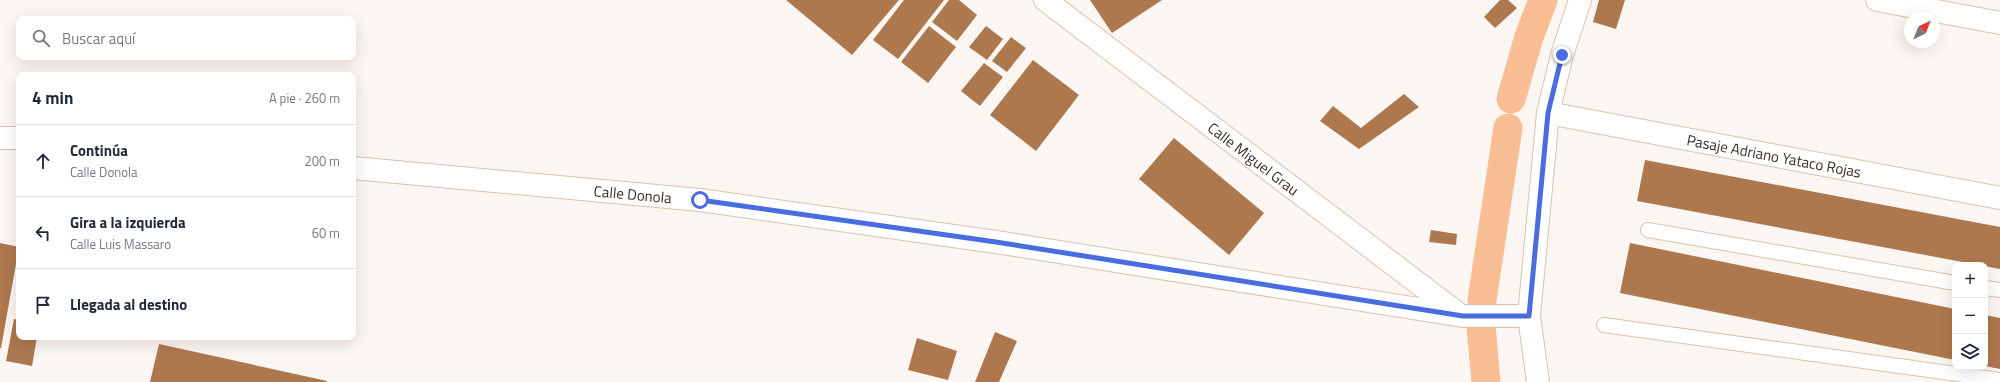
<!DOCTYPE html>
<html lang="es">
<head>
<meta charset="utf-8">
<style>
  :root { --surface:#fff; --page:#f6f6f7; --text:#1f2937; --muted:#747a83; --line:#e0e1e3 }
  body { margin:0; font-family:"Titillium Web",sans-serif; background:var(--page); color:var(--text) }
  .controls { position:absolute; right:12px; bottom:12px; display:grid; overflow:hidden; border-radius:8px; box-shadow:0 4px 16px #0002 }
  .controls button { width:36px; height:36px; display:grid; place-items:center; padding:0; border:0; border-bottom:1px solid var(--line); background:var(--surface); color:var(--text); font:20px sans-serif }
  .compass { position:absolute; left:1904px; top:12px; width:36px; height:36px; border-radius:50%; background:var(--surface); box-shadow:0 4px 16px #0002; rotate:43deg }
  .stop { position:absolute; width:12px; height:12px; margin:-9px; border:3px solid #496de0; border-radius:50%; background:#fff }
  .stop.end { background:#496de0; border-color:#fff; box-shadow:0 1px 4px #0008 }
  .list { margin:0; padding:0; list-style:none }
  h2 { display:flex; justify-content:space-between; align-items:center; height:52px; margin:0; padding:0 16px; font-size:17px }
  h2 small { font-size:13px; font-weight:400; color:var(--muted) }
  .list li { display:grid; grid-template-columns:26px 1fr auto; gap:12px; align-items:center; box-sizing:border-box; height:72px; padding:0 16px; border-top:1px solid var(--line) }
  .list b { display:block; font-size:15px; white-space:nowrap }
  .list p { margin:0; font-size:13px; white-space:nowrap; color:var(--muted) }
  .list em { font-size:13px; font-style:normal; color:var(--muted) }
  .icon { flex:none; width:22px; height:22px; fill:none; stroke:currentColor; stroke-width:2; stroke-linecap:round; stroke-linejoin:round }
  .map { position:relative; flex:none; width:2000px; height:382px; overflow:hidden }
  .search { position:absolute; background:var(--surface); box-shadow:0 4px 16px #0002; left:16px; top:16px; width:340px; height:44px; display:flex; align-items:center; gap:10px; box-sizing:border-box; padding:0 14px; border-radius:8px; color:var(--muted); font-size:15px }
  .panel { position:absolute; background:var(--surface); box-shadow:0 4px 16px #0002; left:16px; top:72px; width:340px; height:268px; border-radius:8px }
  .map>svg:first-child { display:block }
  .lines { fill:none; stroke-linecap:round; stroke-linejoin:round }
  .canal { stroke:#f8bd93; stroke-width:29 }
  .building { fill:#ae784f }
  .service-casing { stroke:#dec0ac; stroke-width:16 }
  .minor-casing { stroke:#dec0ac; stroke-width:24 }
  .service { stroke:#fff; stroke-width:14 }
  .minor { stroke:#fff; stroke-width:22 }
  .route { stroke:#496de0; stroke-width:5 }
  .labels { text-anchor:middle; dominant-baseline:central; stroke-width:3; stroke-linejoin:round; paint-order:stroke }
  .street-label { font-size:15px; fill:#382d25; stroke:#fff }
</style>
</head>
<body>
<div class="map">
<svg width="2000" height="382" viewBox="0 0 2000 382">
  <rect width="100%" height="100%" fill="#fcf6f2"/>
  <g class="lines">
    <g class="canal">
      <path d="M 1511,99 L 1529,37 L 1543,0"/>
      <path d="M 1482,300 L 1508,128"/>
      <path d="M 1481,326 L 1486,382"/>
    </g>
  </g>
  <g class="building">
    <path d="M 786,0 L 899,0 L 852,55 Z"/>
    <path d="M 904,0 L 944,0 L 898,59 L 873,40 Z"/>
    <path d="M 949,0 L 959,0 L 977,15 L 957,41 L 932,22 Z"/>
    <path d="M 1090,0 L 1162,0 L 1112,33 Z"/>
    <path d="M 1500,0 L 1508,0 L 1517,8 L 1495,28 L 1484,17 Z"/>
    <path d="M 1599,0 L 1625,0 L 1616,29 L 1593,22 Z"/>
    <path d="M 929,26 L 956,47 L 928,83 L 901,62 Z"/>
    <path d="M 986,26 L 1003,39 L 987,60 L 969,47 Z"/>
    <path d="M 1011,37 L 1026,48 L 1007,72 L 992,61 Z"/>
    <path d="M 1033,60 L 1079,95 L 1036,151 L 990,115 Z"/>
    <path d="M 984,63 L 1003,77 L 980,106 L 961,91 Z"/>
    <path d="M 1404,94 L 1419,107 L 1359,149 L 1320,121 L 1333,106 L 1361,128 Z"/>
    <path d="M 1174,138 L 1264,213 L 1229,255 L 1139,179 Z"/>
    <path d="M 1645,160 L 2000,227 L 2000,269 L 1637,201 Z"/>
    <path d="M 1431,230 L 1457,234 L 1456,245 L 1429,242 Z"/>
    <path d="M 0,243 L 19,247 L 1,348 L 0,348 Z"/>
    <path d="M 1630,243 L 1955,309 L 1955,360 L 1620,293 Z"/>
    <path d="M 1985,315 L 2000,318 L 2000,369 L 1985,366 Z"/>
    <path d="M 14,319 L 19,320 L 19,337 L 37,337 L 32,366 L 6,361 Z"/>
    <path d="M 995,332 L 1017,341 L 999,382 L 975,382 Z"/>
    <path d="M 917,338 L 957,351 L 948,380 L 908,370 Z"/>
    <path d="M 159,344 L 327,381 L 327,382 L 150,382 Z"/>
  </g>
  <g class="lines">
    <g class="service-casing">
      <g id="service">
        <path d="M 1648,230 L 1955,283"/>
        <path d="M 1985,288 L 2000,290"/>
        <path d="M 1604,325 L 2000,380"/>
      </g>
    </g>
    <g class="minor-casing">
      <g id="minor">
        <path id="s1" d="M 1045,0 L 1460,315"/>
        <path d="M 1877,0 L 2000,23"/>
        <path id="s2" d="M 1548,113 L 2000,198"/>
        <path d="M 0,138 L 19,138"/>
        <path id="s3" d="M 353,168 L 700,200 L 996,242 L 1463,316 L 1529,316"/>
        <path d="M 1538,382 L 1529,316 L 1548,113 L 1562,55 L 1580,0"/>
      </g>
    </g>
    <use href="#service" class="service"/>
    <use href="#minor" class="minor"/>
  </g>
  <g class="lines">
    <path class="route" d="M 700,200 L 996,242 L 1463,316 L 1529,316 L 1548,113 L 1562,55"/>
  </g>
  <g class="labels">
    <g class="street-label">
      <text stroke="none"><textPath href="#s2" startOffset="230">Pasaje Adriano Yataco Rojas</textPath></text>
      <text stroke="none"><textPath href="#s1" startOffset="262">Calle Miguel Grau</textPath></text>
      <text stroke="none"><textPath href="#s3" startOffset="281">Calle Donola</textPath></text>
    </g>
  </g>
</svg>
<div class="controls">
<button>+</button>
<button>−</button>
<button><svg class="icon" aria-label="layers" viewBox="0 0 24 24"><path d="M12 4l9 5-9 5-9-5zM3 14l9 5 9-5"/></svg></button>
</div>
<svg class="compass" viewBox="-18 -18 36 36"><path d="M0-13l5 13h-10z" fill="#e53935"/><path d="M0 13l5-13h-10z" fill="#747a83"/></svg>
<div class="stop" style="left:700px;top:200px"></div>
<div class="stop end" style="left:1562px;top:55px"></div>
<div class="search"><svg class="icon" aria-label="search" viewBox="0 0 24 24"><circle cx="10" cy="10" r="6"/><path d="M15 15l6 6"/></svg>Buscar aquí</div>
<section class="panel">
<h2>4 min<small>A pie · 260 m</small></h2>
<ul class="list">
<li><svg class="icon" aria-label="ahead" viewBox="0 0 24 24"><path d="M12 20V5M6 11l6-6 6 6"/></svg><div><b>Continúa</b><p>Calle Donola</p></div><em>200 m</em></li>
<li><svg class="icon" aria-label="left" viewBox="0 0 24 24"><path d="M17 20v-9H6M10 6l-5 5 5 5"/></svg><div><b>Gira a la izquierda</b><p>Calle Luis Massaro</p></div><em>60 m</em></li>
<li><svg class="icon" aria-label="arrive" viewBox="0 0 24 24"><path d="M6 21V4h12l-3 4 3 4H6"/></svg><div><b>Llegada al destino</b></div></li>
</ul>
</section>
</div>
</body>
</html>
